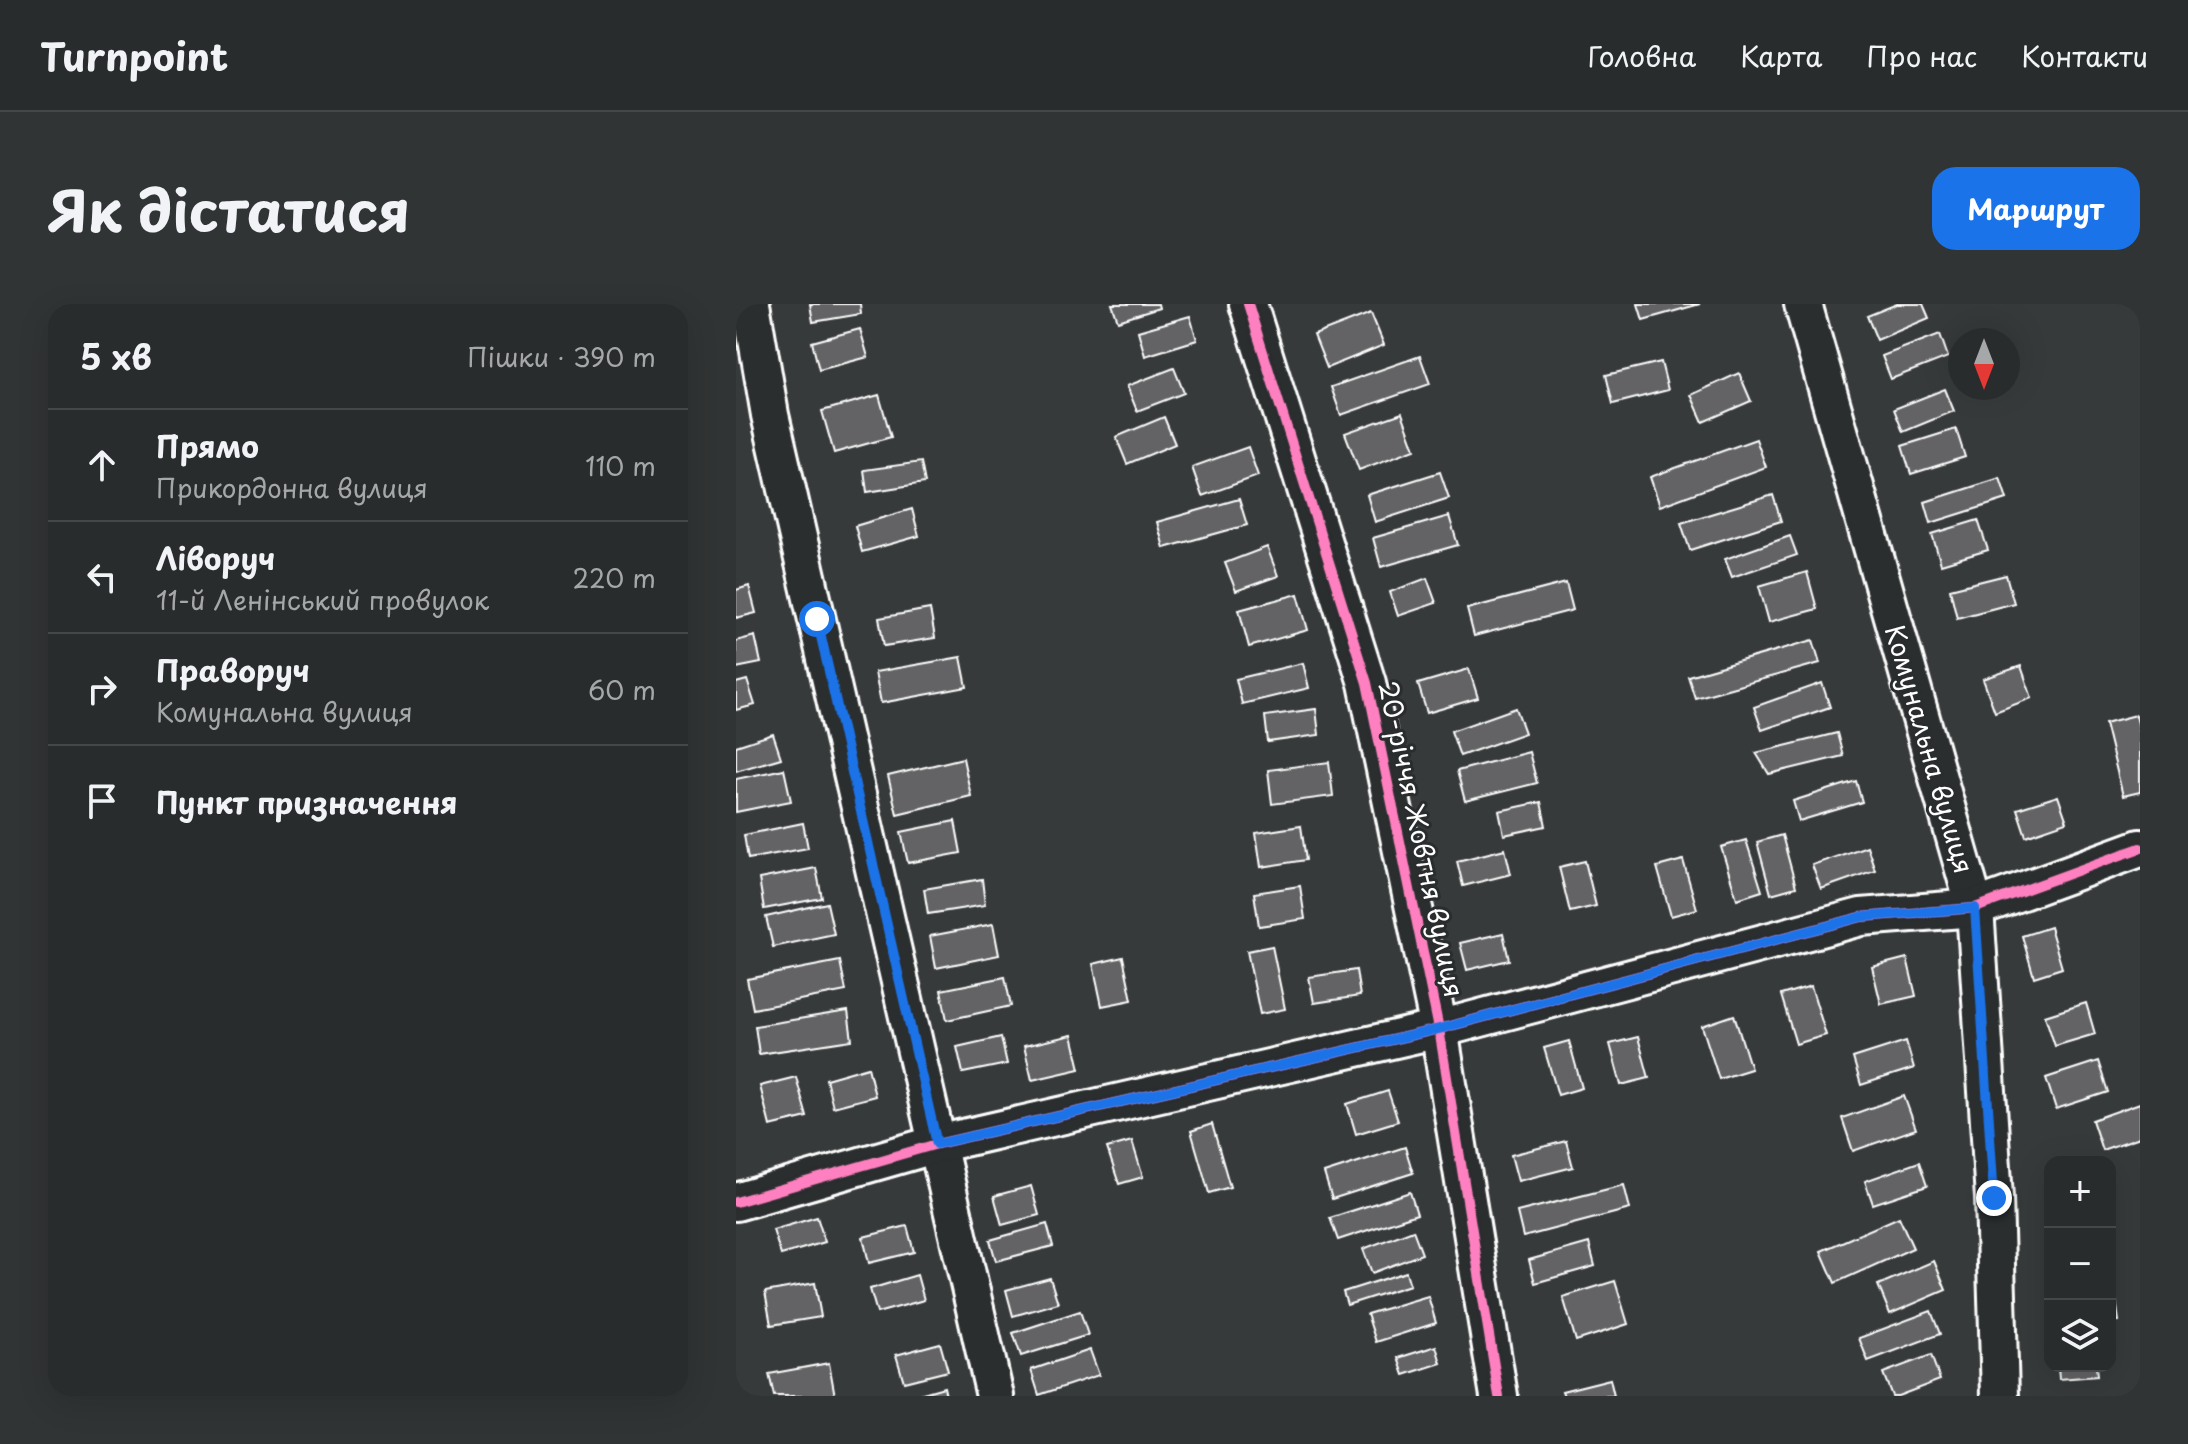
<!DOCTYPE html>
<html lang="uk">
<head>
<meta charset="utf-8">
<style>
  :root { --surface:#292c2c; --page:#313434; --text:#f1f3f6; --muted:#a5a7a9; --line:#454848; --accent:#1a73e8 }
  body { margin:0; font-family:"Playpen Sans",sans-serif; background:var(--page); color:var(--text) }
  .controls { position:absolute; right:24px; bottom:24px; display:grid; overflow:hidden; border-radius:16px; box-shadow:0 8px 32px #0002 }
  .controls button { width:72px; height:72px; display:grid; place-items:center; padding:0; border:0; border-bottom:2px solid var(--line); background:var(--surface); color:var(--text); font:40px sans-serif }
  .compass { position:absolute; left:1212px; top:24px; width:72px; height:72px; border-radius:50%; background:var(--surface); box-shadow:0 8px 32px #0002; rotate:180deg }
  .stop { position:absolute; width:24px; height:24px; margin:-18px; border:6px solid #1a73e8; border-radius:50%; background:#fff }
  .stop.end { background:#1a73e8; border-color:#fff; box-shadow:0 2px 8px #0008 }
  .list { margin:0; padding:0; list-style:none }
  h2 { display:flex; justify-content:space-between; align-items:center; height:104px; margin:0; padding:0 32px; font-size:34px }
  h2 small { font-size:26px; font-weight:400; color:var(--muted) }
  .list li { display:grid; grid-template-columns:52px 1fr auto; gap:24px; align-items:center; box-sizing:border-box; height:112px; padding:0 32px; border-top:2px solid var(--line) }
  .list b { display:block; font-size:30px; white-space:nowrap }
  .list p { margin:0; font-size:26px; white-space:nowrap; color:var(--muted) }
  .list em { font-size:26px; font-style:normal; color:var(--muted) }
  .icon { flex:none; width:44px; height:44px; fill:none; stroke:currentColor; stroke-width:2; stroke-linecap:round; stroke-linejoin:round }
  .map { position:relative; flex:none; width:1404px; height:1092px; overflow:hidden; border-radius:24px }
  header { display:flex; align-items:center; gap:48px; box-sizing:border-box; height:112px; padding:0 40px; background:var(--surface); border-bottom:2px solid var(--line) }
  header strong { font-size:38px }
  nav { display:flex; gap:44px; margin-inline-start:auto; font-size:28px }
  .intro { display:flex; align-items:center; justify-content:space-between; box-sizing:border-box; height:192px; padding:0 48px }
  h1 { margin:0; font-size:56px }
  .button { padding:20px 36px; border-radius:24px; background:var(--accent); color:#fff; font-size:28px; font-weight:700 }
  main { display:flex; gap:48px; padding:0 48px }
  aside { flex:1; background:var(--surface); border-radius:24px; box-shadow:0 8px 32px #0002 }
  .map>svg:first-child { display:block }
  .building { fill:#636465; stroke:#fff; stroke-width:2 }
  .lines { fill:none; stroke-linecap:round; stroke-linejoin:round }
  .minor-casing { stroke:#fff; stroke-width:42 }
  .minor { stroke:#2a2d2e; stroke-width:36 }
  .cycleway-casing { stroke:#2a2d2e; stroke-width:15 }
  .cycleway { stroke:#ff80c0; stroke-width:10 }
  .route { stroke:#1a73e8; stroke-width:10 }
  .labels { text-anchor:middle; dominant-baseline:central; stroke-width:6; stroke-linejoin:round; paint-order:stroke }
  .street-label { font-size:26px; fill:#fff; stroke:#2a2d2e }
</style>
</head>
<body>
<header>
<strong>Turnpoint</strong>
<nav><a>Головна</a><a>Карта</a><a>Про нас</a><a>Контакти</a></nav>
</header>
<div class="intro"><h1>Як дістатися</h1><a class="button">Маршрут</a></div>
<main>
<aside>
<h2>5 хв<small>Пішки · 390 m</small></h2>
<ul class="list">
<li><svg class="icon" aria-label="ahead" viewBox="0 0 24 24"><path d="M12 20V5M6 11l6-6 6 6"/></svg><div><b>Прямо</b><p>Прикордонна вулиця</p></div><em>110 m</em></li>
<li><svg class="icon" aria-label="left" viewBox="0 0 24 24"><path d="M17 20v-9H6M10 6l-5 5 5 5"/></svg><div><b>Ліворуч</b><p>11-й Ленінський провулок</p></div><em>220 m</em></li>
<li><svg class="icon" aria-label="right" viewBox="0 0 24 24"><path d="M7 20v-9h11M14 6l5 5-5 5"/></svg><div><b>Праворуч</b><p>Комунальна вулиця</p></div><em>60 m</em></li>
<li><svg class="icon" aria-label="arrive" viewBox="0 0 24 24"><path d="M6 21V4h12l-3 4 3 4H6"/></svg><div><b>Пункт призначення</b></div></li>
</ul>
</aside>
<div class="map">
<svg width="1404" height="1092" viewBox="0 0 1404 1092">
  <rect width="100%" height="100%" fill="#373a3b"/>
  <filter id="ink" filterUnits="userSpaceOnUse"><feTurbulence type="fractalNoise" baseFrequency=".0125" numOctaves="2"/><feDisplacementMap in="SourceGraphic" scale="16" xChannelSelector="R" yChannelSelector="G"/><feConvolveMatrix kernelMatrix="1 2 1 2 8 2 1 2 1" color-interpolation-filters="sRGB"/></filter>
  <g filter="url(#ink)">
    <g class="building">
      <path d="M 74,0 L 124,0 L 125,10 L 77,18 Z"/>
      <path d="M 376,0 L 422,0 L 423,4 L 382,17 Z"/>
      <path d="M 902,0 L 964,0 L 907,16 Z"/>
      <path d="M 1161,0 L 1187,0 L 1193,14 L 1141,36 L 1131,12 Z"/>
      <path d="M 635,9 L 648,41 L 591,64 L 578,31 Z"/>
      <path d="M 454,12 L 461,36 L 409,52 L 402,27 Z"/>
      <path d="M 124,25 L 132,53 L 83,66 L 76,38 Z"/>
      <path d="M 1204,30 L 1212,53 L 1155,75 L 1146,52 Z"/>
      <path d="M 684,52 L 694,80 L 605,111 L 595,83 Z"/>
      <path d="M 925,58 L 932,86 L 877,100 L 870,71 Z"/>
      <path d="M 438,64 L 448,89 L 401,107 L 391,82 Z"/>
      <path d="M 1003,69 L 1015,97 L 967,118 L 955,91 Z"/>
      <path d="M 1209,85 L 1218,107 L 1167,128 L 1158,105 Z"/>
      <path d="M 143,91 L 155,133 L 98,149 L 86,107 Z"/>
      <path d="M 666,109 L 679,145 L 623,166 L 609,129 Z"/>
      <path d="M 428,113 L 439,140 L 391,160 L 380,133 Z"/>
      <path d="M 1220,125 L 1229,153 L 1175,170 L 1166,142 Z"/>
      <path d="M 1020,135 L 1030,163 L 924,202 L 914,173 Z"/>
      <path d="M 512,143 L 522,172 L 466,192 L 456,163 Z"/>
      <path d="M 185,158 L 189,179 L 131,188 L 128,166 Z"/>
      <path d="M 704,168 L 713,194 L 639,218 L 631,191 Z"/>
      <path d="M 1264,174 L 1271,195 L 1195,219 L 1189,198 Z"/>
      <path d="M 1037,191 L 1045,217 L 954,246 L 945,219 Z"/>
      <path d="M 503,195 L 511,221 L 428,244 L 421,218 Z"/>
      <path d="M 176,205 L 183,232 L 126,248 L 119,222 Z"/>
      <path d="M 713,212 L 722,241 L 645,263 L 637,234 Z"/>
      <path d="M 1242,216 L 1252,246 L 1205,260 L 1196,230 Z"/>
      <path d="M 1054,232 L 1061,251 L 996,273 L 989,255 Z"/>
      <path d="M 531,243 L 542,272 L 500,287 L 489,259 Z"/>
      <path d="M 1071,268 L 1081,305 L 1033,318 L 1023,282 Z"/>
      <path d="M 1270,271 L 1278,299 L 1221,314 L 1214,285 Z"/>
      <path d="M 691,274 L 700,299 L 662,312 L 654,288 Z"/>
      <path d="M 830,279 L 837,306 L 738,332 L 731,305 Z"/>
      <path d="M 13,282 L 20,309 L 0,314 L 0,286 Z"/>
      <path d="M 562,290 L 572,326 L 513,343 L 503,306 Z"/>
      <path d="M 194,305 L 199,334 L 148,342 L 143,314 Z"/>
      <path d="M 19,332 L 25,359 L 0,364 L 0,337 Z"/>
      <path d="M 1077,336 L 1084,359 L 959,394 L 952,372 Z"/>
      <path d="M 225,353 L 231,383 L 145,399 L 139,368 Z"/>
      <path d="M 567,359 L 573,384 L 506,400 L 500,375 Z"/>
      <path d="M 1285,362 L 1296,394 L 1259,408 L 1247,375 Z"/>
      <path d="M 733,365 L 742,394 L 691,409 L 682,380 Z"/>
      <path d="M 11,376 L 19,401 L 0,406 L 0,379 Z"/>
      <path d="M 1086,379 L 1094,403 L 1026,426 L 1018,403 Z"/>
      <path d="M 780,404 L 789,429 L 724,452 L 715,427 Z"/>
      <path d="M 580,405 L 583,431 L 532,438 L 529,412 Z"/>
      <path d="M 1400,411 L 1404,428 L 1404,488 L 1387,492 L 1369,419 Z"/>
      <path d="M 1101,429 L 1107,452 L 1033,470 L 1020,449 Z"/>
      <path d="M 37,430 L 45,454 L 0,467 L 0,442 Z"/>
      <path d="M 793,448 L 801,479 L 729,497 L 721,467 Z"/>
      <path d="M 227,454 L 235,492 L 161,510 L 152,472 Z"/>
      <path d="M 593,458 L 597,492 L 536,500 L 532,466 Z"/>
      <path d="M 48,465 L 55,497 L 0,508 L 0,475 Z"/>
      <path d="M 1120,477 L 1126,498 L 1063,517 L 1057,497 Z"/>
      <path d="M 1322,492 L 1331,518 L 1290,532 L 1281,505 Z"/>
      <path d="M 805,498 L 810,522 L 768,531 L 763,507 Z"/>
      <path d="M 219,517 L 225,549 L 172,559 L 165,528 Z"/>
      <path d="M 67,519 L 72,544 L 12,555 L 8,531 Z"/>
      <path d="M 565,522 L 570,556 L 525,563 L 520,529 Z"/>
      <path d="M 1046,531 L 1060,583 L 1035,590 L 1021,538 Z"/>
      <path d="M 1010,536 L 1026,587 L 1001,595 L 985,543 Z"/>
      <path d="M 1131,542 L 1139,566 L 1085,585 L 1076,561 Z"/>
      <path d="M 769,545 L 775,570 L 727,582 L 721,557 Z"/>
      <path d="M 947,556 L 961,605 L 935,612 L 921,563 Z"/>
      <path d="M 849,557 L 860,602 L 834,608 L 823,563 Z"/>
      <path d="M 80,564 L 86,594 L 28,605 L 23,575 Z"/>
      <path d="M 246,575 L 249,601 L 192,610 L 188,585 Z"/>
      <path d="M 564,582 L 569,615 L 523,622 L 518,589 Z"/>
      <path d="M 91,599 L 98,630 L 37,643 L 30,613 Z"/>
      <path d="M 257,620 L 263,651 L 200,664 L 194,632 Z"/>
      <path d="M 1314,623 L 1326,664 L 1298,673 L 1286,632 Z"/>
      <path d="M 767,629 L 773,656 L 731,666 L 724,639 Z"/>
      <path d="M 536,642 L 549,705 L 524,710 L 511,647 Z"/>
      <path d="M 387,653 L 396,696 L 366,702 L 357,660 Z"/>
      <path d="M 1171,654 L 1180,692 L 1145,700 L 1136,663 Z"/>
      <path d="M 104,657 L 110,687 L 17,705 L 11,675 Z"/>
      <path d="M 620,666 L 624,692 L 578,699 L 573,673 Z"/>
      <path d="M 269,673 L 275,702 L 211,716 L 205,686 Z"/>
      <path d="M 1075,682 L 1090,731 L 1060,740 L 1045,691 Z"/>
      <path d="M 1350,699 L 1359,730 L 1319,742 L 1309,712 Z"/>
      <path d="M 112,707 L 116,736 L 23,750 L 19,722 Z"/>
      <path d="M 998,711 L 1015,765 L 983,775 L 966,722 Z"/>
      <path d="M 336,731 L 344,765 L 296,776 L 288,742 Z"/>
      <path d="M 265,733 L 271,760 L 227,769 L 221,743 Z"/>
      <path d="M 902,733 L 913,774 L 885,781 L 874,740 Z"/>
      <path d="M 833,737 L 846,784 L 822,791 L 808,744 Z"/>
      <path d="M 1170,737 L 1178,764 L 1125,781 L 1117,754 Z"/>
      <path d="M 1362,757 L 1372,788 L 1320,805 L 1310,774 Z"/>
      <path d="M 132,763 L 139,792 L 97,803 L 90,775 Z"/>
      <path d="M 60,773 L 71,813 L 34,822 L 24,782 Z"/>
      <path d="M 652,787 L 662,817 L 620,830 L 611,800 Z"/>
      <path d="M 1168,792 L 1180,825 L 1117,847 L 1106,814 Z"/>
      <path d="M 1404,799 L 1404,833 L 1366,846 L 1356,816 Z"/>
      <path d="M 476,820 L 494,883 L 473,889 L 455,827 Z"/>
      <path d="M 396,837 L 407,873 L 383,880 L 371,844 Z"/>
      <path d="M 830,837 L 837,863 L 782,877 L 775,851 Z"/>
      <path d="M 669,843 L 677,869 L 596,895 L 588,869 Z"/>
      <path d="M 1183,858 L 1191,882 L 1137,900 L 1129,877 Z"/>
      <path d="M 888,881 L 894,905 L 787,933 L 781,908 Z"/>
      <path d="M 295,882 L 303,911 L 266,921 L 258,892 Z"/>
      <path d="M 674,888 L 681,910 L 602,936 L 594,914 Z"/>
      <path d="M 81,913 L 89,938 L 45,951 L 37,926 Z"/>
      <path d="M 1163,913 L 1177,944 L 1099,979 L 1085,947 Z"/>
      <path d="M 311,920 L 317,942 L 260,957 L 254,936 Z"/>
      <path d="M 171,922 L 178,948 L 133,959 L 127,933 Z"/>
      <path d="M 677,926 L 686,950 L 636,969 L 627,945 Z"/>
      <path d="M 853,939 L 859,962 L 799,979 L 793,956 Z"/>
      <path d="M 1198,957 L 1210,986 L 1154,1010 L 1142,981 Z"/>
      <path d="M 670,968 L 674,981 L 611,1001 L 607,988 Z"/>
      <path d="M 181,971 L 188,996 L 141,1009 L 134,985 Z"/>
      <path d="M 314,974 L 322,999 L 277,1012 L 270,986 Z"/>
      <path d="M 879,977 L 892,1020 L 840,1037 L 827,993 Z"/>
      <path d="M 79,979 L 85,1013 L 35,1021 L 29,988 Z"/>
      <path d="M 1379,989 L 1383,1017 L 1374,1019 L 1374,990 Z"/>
      <path d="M 692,992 L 700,1019 L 640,1038 L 631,1010 Z"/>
      <path d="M 344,1007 L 352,1031 L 285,1052 L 277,1029 Z"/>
      <path d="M 1195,1007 L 1204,1030 L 1132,1057 L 1123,1034 Z"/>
      <path d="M 204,1039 L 212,1067 L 168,1078 L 160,1051 Z"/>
      <path d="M 700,1042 L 705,1059 L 668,1071 L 662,1054 Z"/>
      <path d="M 354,1046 L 363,1071 L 303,1091 L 295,1066 Z"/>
      <path d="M 1195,1051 L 1204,1076 L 1162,1092 L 1156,1092 L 1147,1069 Z"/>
      <path d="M 93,1059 L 99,1092 L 38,1092 L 33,1070 Z"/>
      <path d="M 1322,1062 L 1360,1062 L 1361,1072 L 1323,1075 Z"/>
      <path d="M 874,1075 L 878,1092 L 828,1092 L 826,1087 Z"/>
      <path d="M 208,1083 L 210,1092 L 176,1092 Z"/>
    </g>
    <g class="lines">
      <g class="minor-casing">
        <g id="minor">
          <path d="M 15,0 L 34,111 L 259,1092"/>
          <path d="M 512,0 L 631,379 L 703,725 L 763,1092"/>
          <path d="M 1067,0 L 1239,604 L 1258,894 L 1264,1092"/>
          <path d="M 0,898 L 201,840 L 703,725 L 1125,613 L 1239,604 L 1404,544"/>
        </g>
      </g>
      <use href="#minor" class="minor"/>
      <g class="cycleway-casing">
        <g id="cycleway">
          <path d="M 512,0 L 631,379 L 703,725 L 763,1092"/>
          <path d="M 0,898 L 201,840 L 703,725 L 1125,613 L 1239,604 L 1404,544"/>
        </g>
      </g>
      <use href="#cycleway" class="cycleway"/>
    </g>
  </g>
  <g class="lines" filter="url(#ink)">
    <path class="route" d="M 81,315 L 201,840 L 703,725 L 1125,613 L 1239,604 L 1258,894"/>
  </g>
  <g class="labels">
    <g class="street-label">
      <text transform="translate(1194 445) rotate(74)">Комунальна вулиця</text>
      <text transform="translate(686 535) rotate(78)">20-річчя Жовтня вулиця</text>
    </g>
  </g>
</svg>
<div class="controls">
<button>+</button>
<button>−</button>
<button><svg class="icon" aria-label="layers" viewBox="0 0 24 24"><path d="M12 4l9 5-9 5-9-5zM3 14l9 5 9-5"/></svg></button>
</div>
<svg class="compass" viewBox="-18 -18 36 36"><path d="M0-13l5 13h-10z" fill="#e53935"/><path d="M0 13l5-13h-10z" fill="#a5a7a9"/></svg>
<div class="stop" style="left:81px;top:315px"></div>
<div class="stop end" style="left:1258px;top:894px"></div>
</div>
</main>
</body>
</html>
